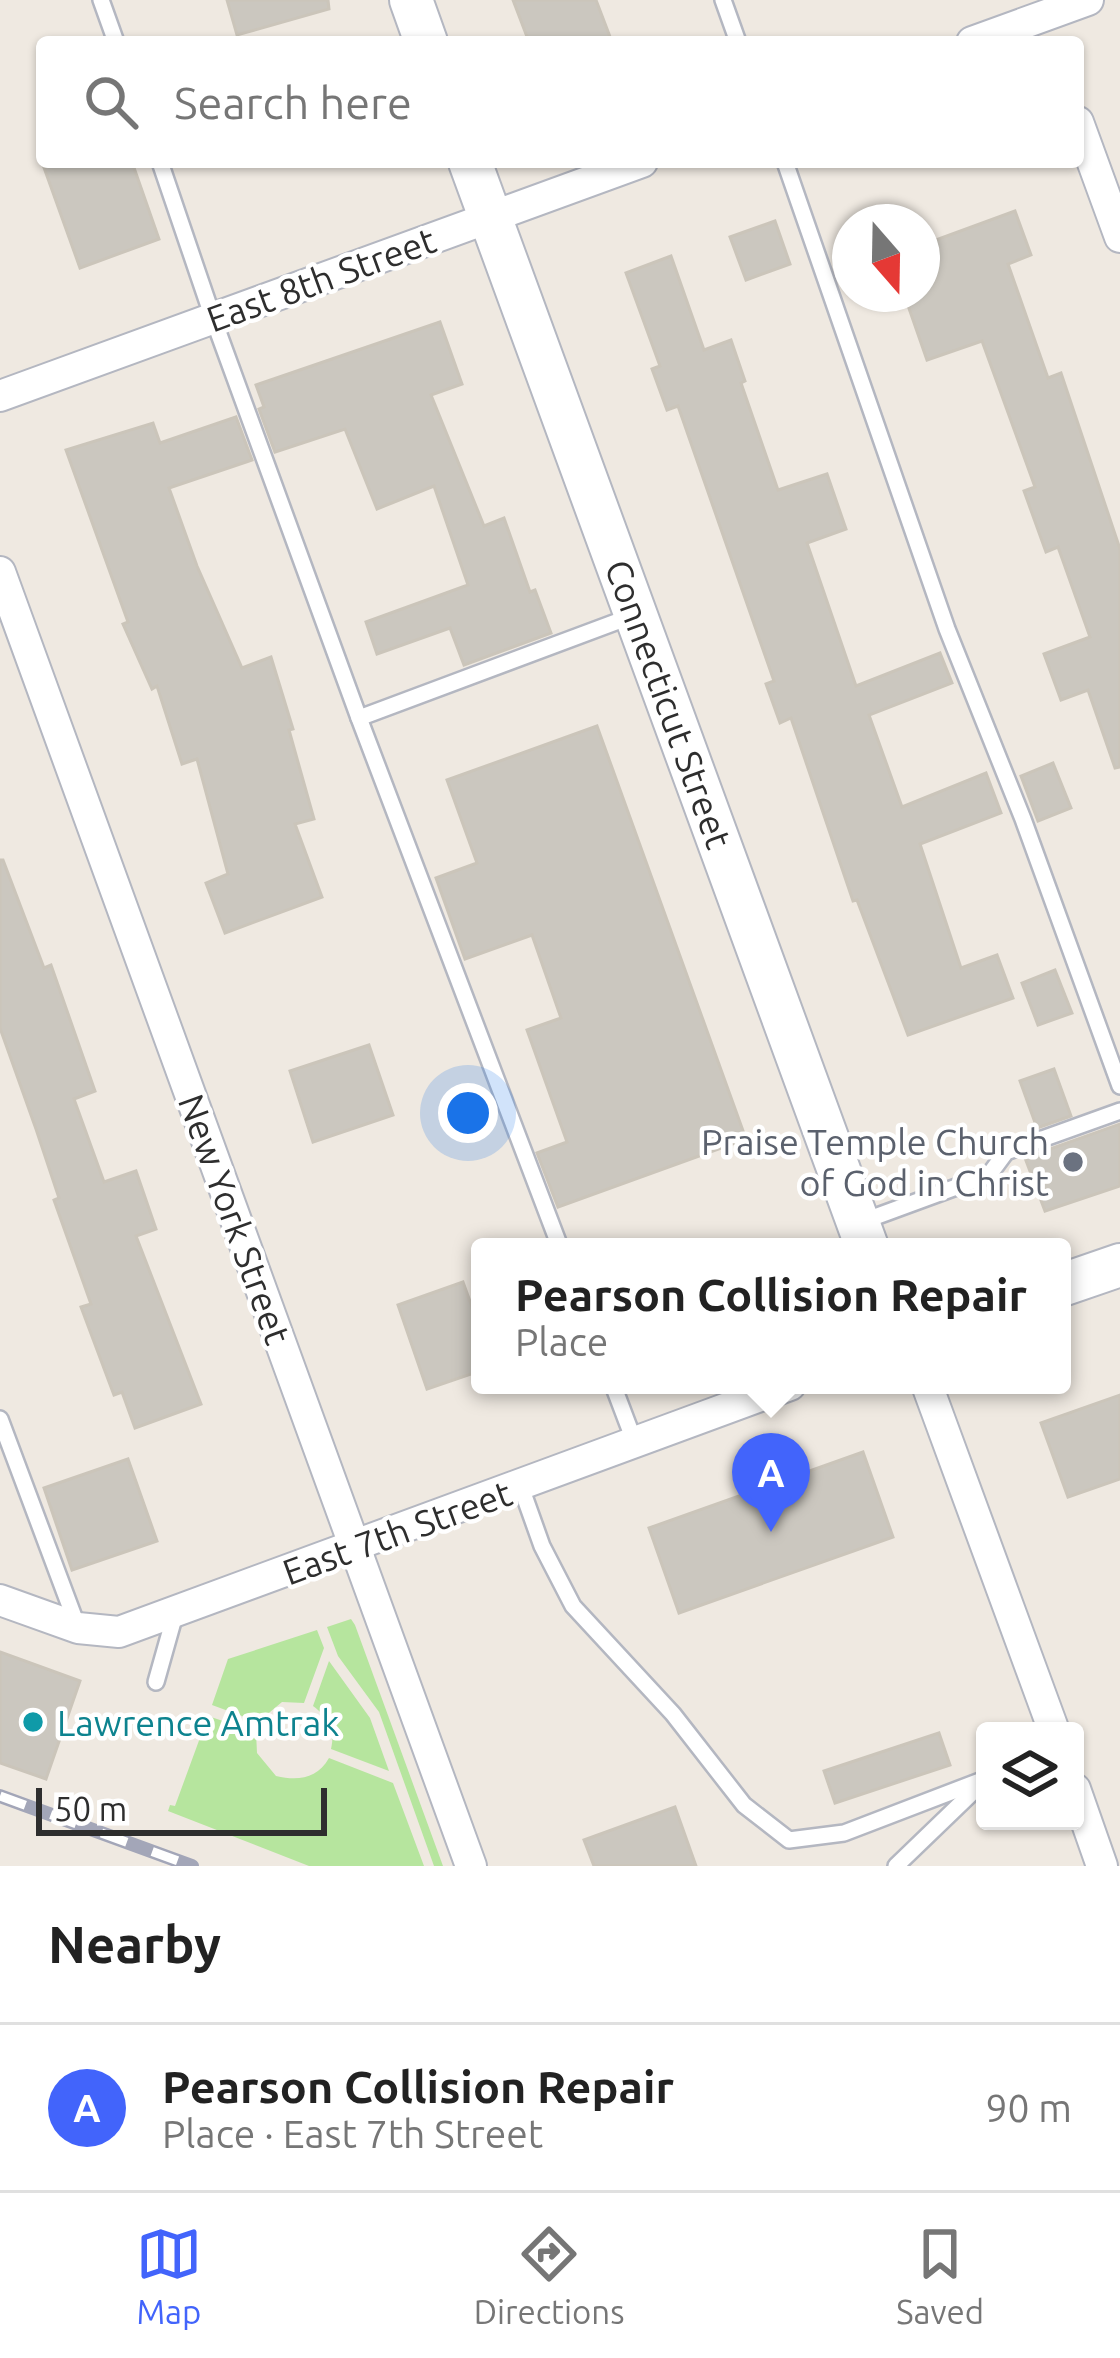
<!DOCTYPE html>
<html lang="en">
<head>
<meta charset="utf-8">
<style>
  :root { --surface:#fff; --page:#f6f6f6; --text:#222; --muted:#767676; --line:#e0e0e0; --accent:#4264fb }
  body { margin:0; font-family:Ubuntu,sans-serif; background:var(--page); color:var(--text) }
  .controls { position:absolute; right:36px; bottom:36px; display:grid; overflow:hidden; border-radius:12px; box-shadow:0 3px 9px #0004 }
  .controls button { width:108px; height:108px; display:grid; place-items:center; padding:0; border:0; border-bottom:3px solid var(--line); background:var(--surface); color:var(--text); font:60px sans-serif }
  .compass { position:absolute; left:832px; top:204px; width:108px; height:108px; border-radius:50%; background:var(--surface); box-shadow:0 3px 9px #0004; rotate:160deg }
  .scale { position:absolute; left:36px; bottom:30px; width:291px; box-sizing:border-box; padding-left:12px; border:6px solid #2e2e2e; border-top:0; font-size:33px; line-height:42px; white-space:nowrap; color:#2e2e2e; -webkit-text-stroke:9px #fff; paint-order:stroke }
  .you { position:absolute; left:468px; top:1113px; width:42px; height:42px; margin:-30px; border:9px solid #fff; border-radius:50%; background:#1a73e8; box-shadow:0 0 0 18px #1a73e833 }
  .badge { display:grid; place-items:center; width:78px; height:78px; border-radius:50%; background:var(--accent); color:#fff; font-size:39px; font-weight:700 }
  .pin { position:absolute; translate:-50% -99px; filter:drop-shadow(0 3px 6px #0008) }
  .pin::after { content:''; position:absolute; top:63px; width:42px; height:36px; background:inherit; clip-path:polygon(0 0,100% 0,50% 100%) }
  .popup { position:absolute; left:471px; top:1238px; width:600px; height:156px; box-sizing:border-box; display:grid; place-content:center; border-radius:12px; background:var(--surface); filter:drop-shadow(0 3px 9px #0005); font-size:39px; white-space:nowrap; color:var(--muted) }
  .popup b { font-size:45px; color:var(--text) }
  .popup::after { content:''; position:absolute; left:50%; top:100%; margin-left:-24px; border:24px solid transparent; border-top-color:var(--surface) }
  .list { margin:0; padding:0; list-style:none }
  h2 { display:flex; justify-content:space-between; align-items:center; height:156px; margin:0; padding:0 48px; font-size:51px }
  h2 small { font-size:39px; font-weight:400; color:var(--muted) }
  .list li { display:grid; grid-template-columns:78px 1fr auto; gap:36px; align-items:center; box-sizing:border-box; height:168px; padding:0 48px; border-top:3px solid var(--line) }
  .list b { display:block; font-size:45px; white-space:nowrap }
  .list p { margin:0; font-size:39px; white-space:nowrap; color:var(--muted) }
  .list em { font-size:39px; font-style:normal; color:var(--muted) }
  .icon { flex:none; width:66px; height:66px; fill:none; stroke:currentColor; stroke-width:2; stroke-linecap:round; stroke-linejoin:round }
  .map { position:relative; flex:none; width:1120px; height:1866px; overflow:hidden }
  .search { position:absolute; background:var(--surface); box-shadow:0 3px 9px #0004; left:36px; right:36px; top:36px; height:132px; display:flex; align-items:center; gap:30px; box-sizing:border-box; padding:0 42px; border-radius:12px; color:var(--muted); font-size:45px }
  .sheet { height:324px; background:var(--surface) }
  nav { display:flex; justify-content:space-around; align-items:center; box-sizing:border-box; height:168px; border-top:3px solid var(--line); background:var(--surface); font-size:33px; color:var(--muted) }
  nav a { display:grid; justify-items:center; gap:6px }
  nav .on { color:var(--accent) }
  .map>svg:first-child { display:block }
  .green { fill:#b6e59e }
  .building { fill:#cbc7bf; stroke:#cbc5ba; stroke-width:3 }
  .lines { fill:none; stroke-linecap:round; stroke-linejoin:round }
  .lane-casing { stroke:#b4b7c1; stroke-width:20 }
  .street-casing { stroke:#b4b7c1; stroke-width:34 }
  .secondary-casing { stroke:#b4b7c1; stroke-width:46 }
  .lane { stroke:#fff; stroke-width:15 }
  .street { stroke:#fff; stroke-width:30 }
  .secondary { stroke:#fff; stroke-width:42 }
  .rail-casing { stroke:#a3a6b8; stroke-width:14 }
  .rail { stroke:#fff; stroke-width:9; stroke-dasharray:27; stroke-linecap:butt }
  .worship-dot { fill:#6b7280; stroke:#fff; stroke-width:4.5 }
  .culture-dot { fill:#0f9aa8; stroke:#fff; stroke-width:4.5 }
  .labels { text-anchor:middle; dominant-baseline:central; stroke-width:9; stroke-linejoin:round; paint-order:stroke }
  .street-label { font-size:36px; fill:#2e2e2e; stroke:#fff }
  .worship-label { font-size:36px; fill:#5b616d; stroke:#fff; text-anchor:end }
  .culture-label { font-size:36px; fill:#0d838f; stroke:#fff; text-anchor:start }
</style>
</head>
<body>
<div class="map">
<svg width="1120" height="1866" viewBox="0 0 1120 1866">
  <rect width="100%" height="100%" fill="#efe9e1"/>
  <g class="green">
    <path d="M 351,1619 L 355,1625 L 443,1866 L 434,1866 L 379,1712 L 338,1656 L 327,1627 Z"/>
    <path d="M 317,1630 L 324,1648 L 304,1703 L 282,1702 L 258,1722 L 212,1705 L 228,1659 Z"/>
    <path d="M 329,1661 L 370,1718 L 389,1771 L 331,1749 C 336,1730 328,1717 313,1706 Z"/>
    <path d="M 208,1716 L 256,1732 L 257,1753 L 276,1776 C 298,1781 317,1779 329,1758 L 393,1783 L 424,1866 L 309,1866 L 168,1811 L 170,1805 L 175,1806 Z"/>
  </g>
  <g class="building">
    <path d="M 227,0 L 328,0 L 329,9 L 237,35 Z"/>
    <path d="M 513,0 L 596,0 L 612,42 L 529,42 Z"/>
    <path d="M 42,162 L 132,162 L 159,239 L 80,268 Z"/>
    <path d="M 1015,211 L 1031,255 L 1008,264 L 1048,378 L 1061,373 L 1120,549 L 1120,767 L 1115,768 L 1088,690 L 1061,700 L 1044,654 L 1090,637 L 1058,547 L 1046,552 L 1024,491 L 1035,487 L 982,341 L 927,360 L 904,294 L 922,294 L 922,245 Z"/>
    <path d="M 775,221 L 790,264 L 746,280 L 730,237 Z"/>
    <path d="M 671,256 L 704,350 L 731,340 L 745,381 L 741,383 L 778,490 L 827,474 L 846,529 L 807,543 L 856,686 L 940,653 L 952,683 L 869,715 L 902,807 L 986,773 L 1001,813 L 920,844 L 961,968 L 997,955 L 1013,998 L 908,1035 L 857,900 L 853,901 L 791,718 L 780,723 L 766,684 L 774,681 L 678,406 L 667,410 L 652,369 L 660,366 L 626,273 Z"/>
    <path d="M 440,322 L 462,384 L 431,395 L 484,526 L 504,518 L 530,592 L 535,590 L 551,633 L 464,665 L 450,628 L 377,654 L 366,622 L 468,585 L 434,486 L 377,509 L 345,429 L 275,452 L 259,409 L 264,407 L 256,385 Z"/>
    <path d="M 236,417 L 252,460 L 169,488 L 197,566 L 242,668 L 271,657 L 293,729 L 289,730 L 314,819 L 295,824 L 322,897 L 225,933 L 206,883 L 228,874 L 197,759 L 182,764 L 157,686 L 152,689 L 123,624 L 128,622 L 66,450 L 153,423 L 160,443 Z"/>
    <path d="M 597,726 L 746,1139 L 558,1207 L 537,1153 L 567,1142 L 527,1030 L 561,1018 L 532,935 L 465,959 L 436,878 L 477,863 L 447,780 Z"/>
    <path d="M 1053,763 L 1071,808 L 1038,821 L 1021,776 Z"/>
    <path d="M 0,860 L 3,860 L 44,968 L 51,965 L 95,1091 L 74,1099 L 104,1182 L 136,1171 L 156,1229 L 136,1236 L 201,1404 L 135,1428 L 122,1392 L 114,1395 L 81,1307 L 91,1304 L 54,1200 L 59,1198 L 36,1129 L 0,1028 Z"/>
    <path d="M 1055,970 L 1072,1013 L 1038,1025 L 1022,983 Z"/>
    <path d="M 369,1045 L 393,1115 L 313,1142 L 290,1071 Z"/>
    <path d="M 1054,1069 L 1071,1116 L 1037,1128 L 1020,1081 Z"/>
    <path d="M 1120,1124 L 1120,1186 L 1045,1211 L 1025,1158 Z"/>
    <path d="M 463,1282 L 480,1329 L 480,1371 L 427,1389 L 398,1305 Z"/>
    <path d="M 1120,1395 L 1120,1479 L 1068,1497 L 1041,1423 Z"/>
    <path d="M 863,1452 L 893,1537 L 679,1613 L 649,1528 Z"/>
    <path d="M 128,1459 L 157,1541 L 72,1570 L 44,1488 Z"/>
    <path d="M 0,1652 L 80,1681 L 46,1779 L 0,1763 Z"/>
    <path d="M 939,1733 L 950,1765 L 835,1803 L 824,1771 Z"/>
    <path d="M 675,1807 L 696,1866 L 594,1866 L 584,1840 Z"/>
  </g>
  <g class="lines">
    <g class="lane-casing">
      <g id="lane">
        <path d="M 101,0 L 116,42"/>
        <path d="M 723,0 L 738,42"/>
        <path d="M 160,162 L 213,318 L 359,718 L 560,1247"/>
        <path d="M 785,162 L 947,629 L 1023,819 L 1120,1086"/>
        <path d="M 359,718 L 632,616"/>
        <path d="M 861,1222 L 989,1175 L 1006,1152 L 1120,1111"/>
        <path d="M 613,1385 L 635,1443"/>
        <path d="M 0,1419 L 77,1625"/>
        <path d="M 521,1487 L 542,1546 L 573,1606 L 673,1714 L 744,1805 L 789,1840 L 844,1833 L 985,1779"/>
        <path d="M 156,1682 L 176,1611"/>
        <path d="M 896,1866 L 979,1786"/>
      </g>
    </g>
    <g class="street-casing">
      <g id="street">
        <path d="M 972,42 L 1088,0"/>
        <path d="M 1078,122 L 1120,237"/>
        <path d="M 0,396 L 642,162"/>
        <path d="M 0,572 L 471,1866"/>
        <path d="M 927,1385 L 1054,1731"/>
        <path d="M 0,1600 L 78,1628 L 119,1632 L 790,1385"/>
        <path d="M 1075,1789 L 1102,1866"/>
      </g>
    </g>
    <g class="secondary-casing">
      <g id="secondary">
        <path d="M 411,0 L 426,42"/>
        <path d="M 470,162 L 867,1247"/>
        <path d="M 1062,1285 L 1120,1265"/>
      </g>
    </g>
    <use href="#lane" class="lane"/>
    <use href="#street" class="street"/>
    <use href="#secondary" class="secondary"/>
    <g class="rail-casing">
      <path id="rail" d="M 0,1796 L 192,1866"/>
    </g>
    <use href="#rail" class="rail"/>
  </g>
  <circle class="worship-dot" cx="1073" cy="1162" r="12"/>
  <circle class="culture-dot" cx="33" cy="1722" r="12"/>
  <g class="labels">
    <g class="street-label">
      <text transform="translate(321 279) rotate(-20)">East 8th Street</text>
      <text transform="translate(669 704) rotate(70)">Connecticut Street</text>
      <text transform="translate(235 1219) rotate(70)">New York Street</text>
      <text transform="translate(397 1532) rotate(-20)">East 7th Street</text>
    </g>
    <g class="worship-label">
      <text x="1049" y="1141">Praise Temple Church<tspan x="1049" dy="41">of God in Christ</tspan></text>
    </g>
    <g class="culture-label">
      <text x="57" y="1722">Lawrence Amtrak</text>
    </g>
  </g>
</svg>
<div class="controls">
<button><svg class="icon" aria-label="layers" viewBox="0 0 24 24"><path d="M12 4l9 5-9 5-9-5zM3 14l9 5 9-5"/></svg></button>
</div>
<svg class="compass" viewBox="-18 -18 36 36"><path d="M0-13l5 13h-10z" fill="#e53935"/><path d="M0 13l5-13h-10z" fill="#767676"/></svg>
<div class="scale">50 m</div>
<div class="you"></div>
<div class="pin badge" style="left:771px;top:1532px">A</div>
<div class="popup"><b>Pearson Collision Repair</b>Place</div>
<div class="search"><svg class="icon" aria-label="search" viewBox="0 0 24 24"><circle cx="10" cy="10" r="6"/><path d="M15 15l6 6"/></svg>Search here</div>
</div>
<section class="sheet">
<h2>Nearby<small></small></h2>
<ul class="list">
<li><span class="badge">A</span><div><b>Pearson Collision Repair</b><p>Place · East 7th Street</p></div><em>90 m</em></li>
</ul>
</section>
<nav>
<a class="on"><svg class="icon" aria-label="map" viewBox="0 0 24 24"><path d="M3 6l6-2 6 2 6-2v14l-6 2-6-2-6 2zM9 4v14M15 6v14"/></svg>Map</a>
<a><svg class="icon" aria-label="directions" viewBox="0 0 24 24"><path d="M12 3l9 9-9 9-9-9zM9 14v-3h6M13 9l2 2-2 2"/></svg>Directions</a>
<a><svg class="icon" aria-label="saved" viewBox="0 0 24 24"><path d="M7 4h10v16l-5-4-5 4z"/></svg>Saved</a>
</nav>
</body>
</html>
